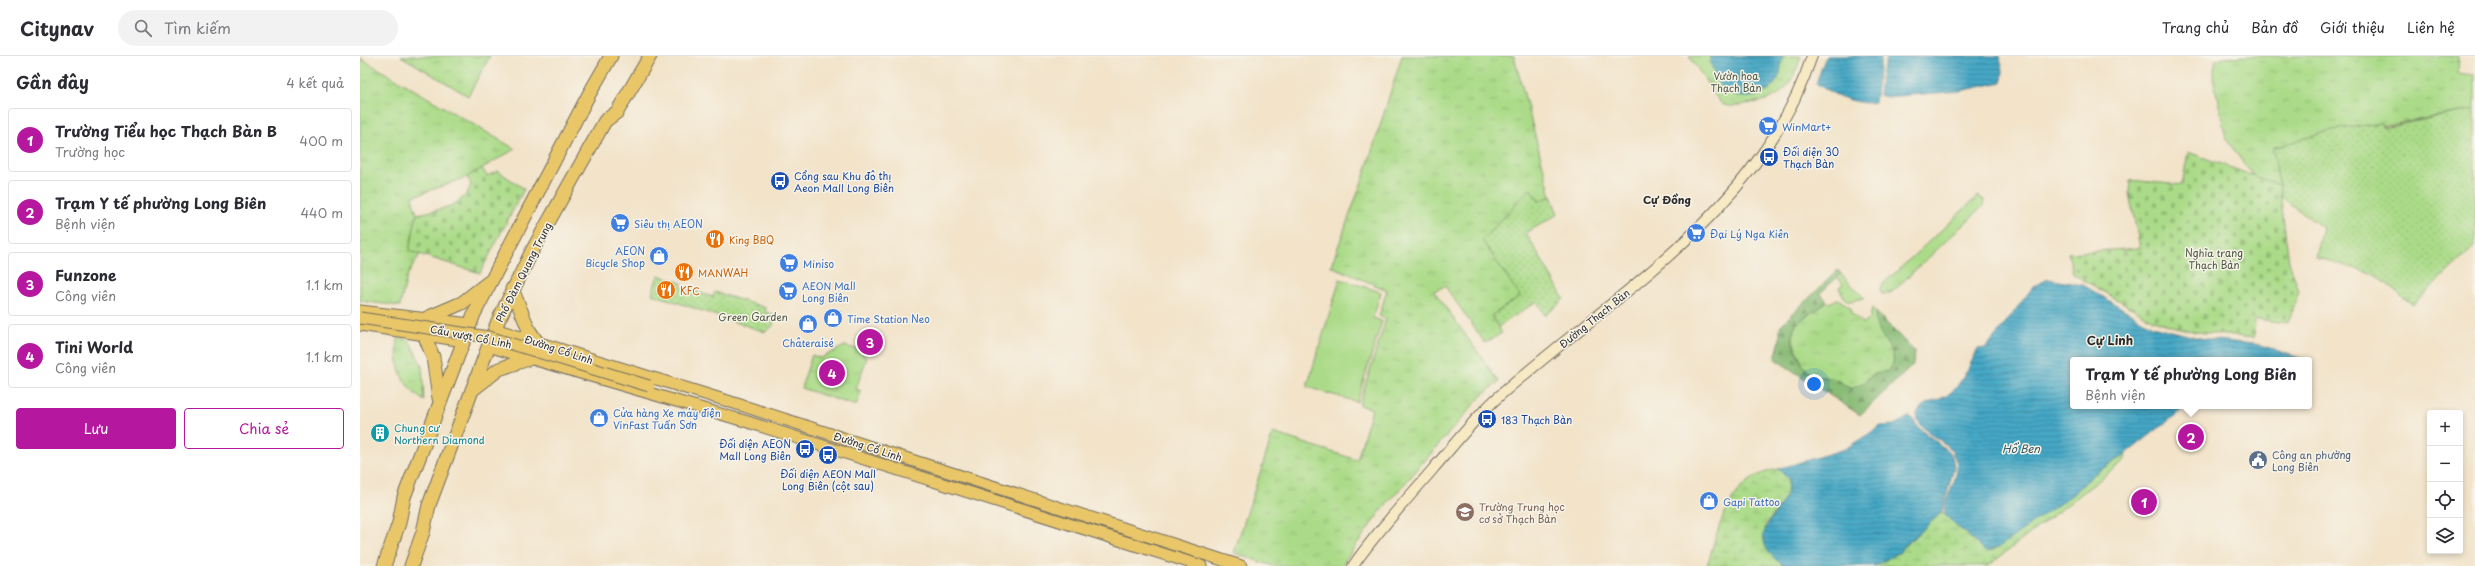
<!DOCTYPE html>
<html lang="vi">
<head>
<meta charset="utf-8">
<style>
  :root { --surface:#fff; --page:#f2f2f3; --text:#2b2b33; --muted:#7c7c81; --line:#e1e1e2; --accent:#b5179e }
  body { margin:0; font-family:"Playpen Sans",sans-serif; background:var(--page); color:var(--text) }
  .controls { position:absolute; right:12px; bottom:12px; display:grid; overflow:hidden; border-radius:4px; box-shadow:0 2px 6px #0003 }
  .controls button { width:36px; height:36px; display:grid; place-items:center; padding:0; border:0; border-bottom:1px solid var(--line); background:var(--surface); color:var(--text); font:20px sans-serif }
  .you { position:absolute; left:1454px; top:328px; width:14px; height:14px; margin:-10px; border:3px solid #fff; border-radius:50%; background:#1a73e8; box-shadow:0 0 0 6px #1a73e833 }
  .badge { display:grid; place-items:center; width:26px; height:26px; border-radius:50%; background:var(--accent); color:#fff; font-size:13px; font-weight:700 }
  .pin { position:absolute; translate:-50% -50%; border:2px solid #fff; box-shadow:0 1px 4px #0006 }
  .popup { position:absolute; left:1710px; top:301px; width:242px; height:52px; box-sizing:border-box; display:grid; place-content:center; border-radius:4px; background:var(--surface); filter:drop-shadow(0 1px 3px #0005); font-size:13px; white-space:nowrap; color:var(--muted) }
  .popup b { font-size:15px; color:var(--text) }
  .popup::after { content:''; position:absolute; left:50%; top:100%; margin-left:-8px; border:8px solid transparent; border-top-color:var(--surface) }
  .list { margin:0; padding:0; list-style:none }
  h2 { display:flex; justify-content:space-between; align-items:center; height:52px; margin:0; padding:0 16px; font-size:17px }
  h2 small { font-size:13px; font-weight:400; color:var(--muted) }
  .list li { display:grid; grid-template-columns:26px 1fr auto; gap:12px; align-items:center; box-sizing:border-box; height:64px; margin:0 8px 8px; padding:0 8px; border:1px solid var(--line); border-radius:4px }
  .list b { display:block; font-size:15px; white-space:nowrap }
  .list p { margin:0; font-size:13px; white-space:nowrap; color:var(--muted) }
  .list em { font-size:13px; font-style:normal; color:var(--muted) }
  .actions { display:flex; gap:8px; padding:12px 16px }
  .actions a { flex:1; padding:9px 0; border:1px solid var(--accent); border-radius:4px; text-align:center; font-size:14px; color:var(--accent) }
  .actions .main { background:var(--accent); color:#fff }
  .icon { flex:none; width:22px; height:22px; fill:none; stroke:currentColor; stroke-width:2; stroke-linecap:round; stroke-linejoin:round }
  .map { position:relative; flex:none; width:2115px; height:510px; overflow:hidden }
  header { display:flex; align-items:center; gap:24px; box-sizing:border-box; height:56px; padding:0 20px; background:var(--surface); border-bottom:1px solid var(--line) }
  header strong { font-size:19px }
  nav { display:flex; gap:22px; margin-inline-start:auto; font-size:14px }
  .search { width:280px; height:36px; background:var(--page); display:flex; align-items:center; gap:10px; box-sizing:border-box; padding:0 14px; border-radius:22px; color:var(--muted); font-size:15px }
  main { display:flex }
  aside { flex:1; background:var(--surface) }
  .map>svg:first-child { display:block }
  .grass { fill:url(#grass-tufts); stroke:#6b835a }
  .forest { fill:url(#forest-firs); stroke:#5a7350 }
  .wetland { fill:url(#wetland-marsh); stroke:#6b835a }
  .cemetery { fill:url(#cemetery-stones); stroke:#6b835a }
  .garden { fill:url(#garden-dots); stroke:#6b835a }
  .pitch { fill:#abdb88; stroke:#6b835a }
  .water { fill:url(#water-rules); stroke:#386978 }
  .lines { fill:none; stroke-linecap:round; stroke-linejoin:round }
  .secondary-casing { stroke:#716b62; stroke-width:12 }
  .primary-casing { stroke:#716b62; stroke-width:13 }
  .highway-casing { stroke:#716b62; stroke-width:15 }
  .secondary { stroke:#f6e9c3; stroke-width:10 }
  .primary { stroke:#e9c769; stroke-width:11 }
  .highway { stroke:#e9c769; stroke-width:13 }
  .primary-bridge-casing { stroke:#716b62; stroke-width:13; stroke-linecap:butt }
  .primary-bridge { stroke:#e9c769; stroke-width:11 }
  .labels { text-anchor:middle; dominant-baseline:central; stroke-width:3; stroke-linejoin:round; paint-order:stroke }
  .park-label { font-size:10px; fill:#4b5742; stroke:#f7f3e8 }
  .shop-label { font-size:10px; fill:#366cbe; stroke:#f7f3e8; text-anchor:start }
  .transit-label { font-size:10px; fill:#164399; stroke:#f7f3e8; text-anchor:start }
  .food-label { font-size:10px; fill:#c56008; stroke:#f7f3e8; text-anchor:start }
  .street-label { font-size:10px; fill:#2b2b2b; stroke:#f7f3e8 }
  .culture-label { font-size:10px; fill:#0d838f; stroke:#f7f3e8; text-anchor:start }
  .service-label { font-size:10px; fill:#4e5e75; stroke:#f7f3e8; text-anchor:start }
  .education-label { font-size:10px; fill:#785e54; stroke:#f7f3e8; text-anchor:start }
  .neighbourhood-label { font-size:11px; font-weight:bold; fill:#2b2b2b; stroke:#f7f3e8 }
  .water-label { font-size:11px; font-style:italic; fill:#345661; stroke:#f7f3e8 }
  .quarter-label { font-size:12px; font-weight:bold; fill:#2b2b2b; stroke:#f7f3e8 }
</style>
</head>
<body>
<header>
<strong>Citynav</strong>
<div class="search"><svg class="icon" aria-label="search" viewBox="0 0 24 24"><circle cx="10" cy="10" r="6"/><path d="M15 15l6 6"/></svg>Tìm kiếm</div>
<nav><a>Trang chủ</a><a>Bản đồ</a><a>Giới thiệu</a><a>Liên hệ</a></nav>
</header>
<main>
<aside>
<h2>Gần đây<small>4 kết quả</small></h2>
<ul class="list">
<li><span class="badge">1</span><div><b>Trường Tiểu học Thạch Bàn B</b><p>Trường học</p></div><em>400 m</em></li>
<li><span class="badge">2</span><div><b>Trạm Y tế phường Long Biên</b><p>Bệnh viện</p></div><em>440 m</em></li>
<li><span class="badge">3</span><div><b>Funzone</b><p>Công viên</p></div><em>1.1 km</em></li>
<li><span class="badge">4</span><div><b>Tini World</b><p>Công viên</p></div><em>1.1 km</em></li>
</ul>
<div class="actions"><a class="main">Lưu</a><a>Chia sẻ</a></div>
</aside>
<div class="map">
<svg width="2115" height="510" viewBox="0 0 2115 510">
  <defs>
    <pattern id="grass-tufts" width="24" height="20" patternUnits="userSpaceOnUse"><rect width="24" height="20" fill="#abdb88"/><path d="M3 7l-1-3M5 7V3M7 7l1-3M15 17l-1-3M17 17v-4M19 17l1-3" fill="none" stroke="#93bc76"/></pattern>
    <pattern id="forest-firs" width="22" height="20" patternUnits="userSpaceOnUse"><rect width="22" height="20" fill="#88bb74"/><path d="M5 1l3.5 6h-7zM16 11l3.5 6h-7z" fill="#6f985f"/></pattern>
    <pattern id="wetland-marsh" width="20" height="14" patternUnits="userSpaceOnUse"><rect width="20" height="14" fill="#abdb88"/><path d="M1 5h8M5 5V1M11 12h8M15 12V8" fill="none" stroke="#93bc76"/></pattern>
    <pattern id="cemetery-stones" width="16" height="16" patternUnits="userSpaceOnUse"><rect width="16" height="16" fill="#abdb88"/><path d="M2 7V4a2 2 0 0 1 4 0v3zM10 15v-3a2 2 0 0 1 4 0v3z" fill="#93bc76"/></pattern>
    <pattern id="garden-dots" width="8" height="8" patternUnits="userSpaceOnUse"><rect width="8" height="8" fill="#abdb88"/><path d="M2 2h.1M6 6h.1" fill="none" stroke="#93bc76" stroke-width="1.8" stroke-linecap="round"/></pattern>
    <pattern id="water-rules" width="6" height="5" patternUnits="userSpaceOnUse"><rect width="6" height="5" fill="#45a7c5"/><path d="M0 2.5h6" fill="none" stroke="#3a88a0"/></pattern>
  </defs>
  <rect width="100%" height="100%" fill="#f7f3e8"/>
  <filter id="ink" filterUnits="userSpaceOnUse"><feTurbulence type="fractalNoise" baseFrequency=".025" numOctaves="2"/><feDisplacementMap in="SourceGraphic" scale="8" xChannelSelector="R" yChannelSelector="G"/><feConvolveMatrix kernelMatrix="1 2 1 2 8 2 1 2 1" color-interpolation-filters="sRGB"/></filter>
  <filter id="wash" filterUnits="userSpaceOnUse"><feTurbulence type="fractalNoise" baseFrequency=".012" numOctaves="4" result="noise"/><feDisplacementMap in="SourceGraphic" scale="16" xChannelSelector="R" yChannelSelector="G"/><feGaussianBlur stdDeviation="0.9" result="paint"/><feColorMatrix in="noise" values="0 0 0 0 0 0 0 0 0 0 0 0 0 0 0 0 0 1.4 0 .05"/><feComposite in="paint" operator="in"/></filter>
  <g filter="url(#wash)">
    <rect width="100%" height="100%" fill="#f2e3c9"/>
    <g class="grass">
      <path d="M 41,0 L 130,0 L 108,40 Z"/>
      <path d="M 1042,0 L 1154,0 L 1191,140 L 1179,145 L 1170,133 L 1122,184 L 1161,240 L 1131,260 L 1142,277 L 1125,287 L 1085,230 L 1074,235 L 1139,326 L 1122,339 L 1020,456 L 981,510 L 913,510 L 874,497 L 913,377 L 997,404 L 1012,353 L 999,349 L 1026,263 L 1019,260 L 1027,234 L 971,210 L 1005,117 Z"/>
      <path d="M 1329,0 L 1441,0 C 1431,32 1421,44 1386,48 C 1379,49 1369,52 1362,48 C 1358,45 1335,8 1329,0 Z"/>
      <path d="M 1884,0 L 2098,0 L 2097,17 L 2115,19 L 2115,53 L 1914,91 L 1919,129 L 1893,120 L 1866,83 L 1853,21 L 1856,3 Z"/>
      <path d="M 0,2 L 155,93 L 107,121 L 52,141 L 57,158 L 49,195 L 60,198 L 47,220 L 40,250 L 0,245 Z"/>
      <path d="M 1618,140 L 1624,144 L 1623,150 L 1530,238 L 1522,238 L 1520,234 L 1522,229 Z"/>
      <path d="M 1481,218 L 1504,242 L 1490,245 L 1483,241 L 1479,231 L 1483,228 L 1477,221 Z"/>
      <path d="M 1478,243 L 1490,251 L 1491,257 L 1504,268 L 1510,262 L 1512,252 L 1516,256 C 1510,280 1547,296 1528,315 L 1512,319 L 1501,329 L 1493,332 L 1486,331 L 1479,324 L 1453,319 L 1444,312 L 1433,285 L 1433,275 L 1436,268 L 1466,244 L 1469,247 Z"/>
      <path d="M 504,277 L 518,281 L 513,295 L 500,291 L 504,285 Z"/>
      <path d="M 38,282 L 49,284 L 62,310 L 64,345 C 40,327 35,312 38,282 Z"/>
      <path d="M 485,290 L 504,295 L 503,300 L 507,301 L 496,333 L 501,335 L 496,350 L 441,332 L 452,299 L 460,302 Z"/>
    </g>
    <path class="forest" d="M 1478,214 L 1481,218 L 1460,237 L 1466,244 L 1464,248 C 1455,257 1439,261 1434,273 C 1428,286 1442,312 1453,319 C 1461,323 1469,320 1477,324 C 1483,326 1485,332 1492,332 C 1502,331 1505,323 1513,319 C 1517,317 1523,316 1528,315 C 1547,296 1510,280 1516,256 L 1554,295 L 1553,309 L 1500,359 L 1415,303 L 1420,284 L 1420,270 Z"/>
    <g class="wetland">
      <path d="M 1766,398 L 1765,404 L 1628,510 L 1514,510 L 1540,496 L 1541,493 L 1582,456 L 1626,496 L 1632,495 L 1713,438 L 1734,418 Z"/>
      <path d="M 1418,413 L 1428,422 L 1427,440 L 1405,470 L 1408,492 L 1424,510 L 1347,510 C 1359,470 1369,421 1418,413 Z"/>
    </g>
    <g class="cemetery">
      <path d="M 1828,96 L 1919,129 L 1929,206 L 1939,235 L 1928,267 L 1895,263 L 1894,282 L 1836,276 L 1812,270 L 1793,264 L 1713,218 L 1708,197 L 1780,192 L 1769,137 L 1770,124 L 1822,129 Z"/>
      <path d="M 122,112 L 127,120 L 138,115 L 164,133 L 120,217 L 49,195 L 57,158 C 77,154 105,151 111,128 L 107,121 Z"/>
    </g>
    <g class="garden">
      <path d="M 2115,53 L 2115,190 L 2053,249 L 2016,219 L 1956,201 L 1963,172 L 1921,141 L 1913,92 L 1973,74 L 2021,67 L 2023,72 Z"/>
      <path d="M 1170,133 L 1179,145 L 1191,140 L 1198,158 L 1166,177 L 1204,243 L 1185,260 L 1177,245 L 1138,271 L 1131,260 L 1160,240 L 1122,184 Z"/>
      <path d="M 298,219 L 322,227 L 321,231 L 353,241 L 355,236 L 406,252 L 405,256 L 415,259 L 413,270 L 405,276 L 292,238 Z"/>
    </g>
    <path class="pitch" d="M 980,223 L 1021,236 L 1013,262 L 1022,265 L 997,346 L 947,331 Z"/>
    <g class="water">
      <path d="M 1349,0 L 1423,0 C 1420,9 1422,18 1416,26 C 1402,47 1372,45 1358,26 C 1353,19 1352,8 1349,0 Z"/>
      <path d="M 1466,0 L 1521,0 L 1515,46 C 1498,50 1470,38 1456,27 Z"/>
      <path d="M 1527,0 L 1639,0 L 1643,14 L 1642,26 L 1600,35 L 1526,41 L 1519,39 L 1521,19 Z"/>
      <path d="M 1688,223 L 1723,229 L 1792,270 L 1839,282 L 1901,289 L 1946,304 L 1713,304 L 1713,350 L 1827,350 L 1766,398 L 1734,418 L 1713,438 L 1639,491 L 1626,496 L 1585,459 C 1582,440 1603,422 1595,402 C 1589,383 1562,380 1556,360 C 1561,345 1574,347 1586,340 C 1602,330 1609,309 1618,293 L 1626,292 L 1673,231 Z"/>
      <path d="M 1550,360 L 1559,372 L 1588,395 L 1592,400 L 1594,411 L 1582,456 L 1541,493 L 1540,496 L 1514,510 L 1424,510 C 1374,473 1432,461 1428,422 L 1418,413 L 1485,393 L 1521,370 L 1534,369 Z"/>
    </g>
  </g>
  <g filter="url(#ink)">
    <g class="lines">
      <g class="secondary-casing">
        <path id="secondary" d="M 993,510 C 1016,476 1046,445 1073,413 C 1093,390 1113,364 1136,343 C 1251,240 1401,156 1452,0"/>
      </g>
      <g class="primary-casing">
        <g id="primary">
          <path d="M 0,255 L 110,268"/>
          <path d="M 0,269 L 104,285"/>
          <path d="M 135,273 L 374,347 L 881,510"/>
          <path d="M 128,290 L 388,366 L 841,510"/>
        </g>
      </g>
      <g class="highway-casing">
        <g id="highway">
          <path d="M 152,233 L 169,274 L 177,286"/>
          <path d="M 67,262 L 102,247 L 129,226"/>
          <path d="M 64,278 L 73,301 L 79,342"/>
          <path d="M 112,334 L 139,313 L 171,302"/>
          <path d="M 24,510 L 39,467 L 44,441 L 114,258 L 228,40 L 251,0"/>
          <path d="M 51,510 L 63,476 L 69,449 L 138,265 L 172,195 L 245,65 L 257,56 L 290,0"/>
        </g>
      </g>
      <use href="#secondary" class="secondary"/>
      <use href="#primary" class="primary"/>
      <use href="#highway" class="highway"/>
      <g class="primary-bridge-casing">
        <path id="primary-bridge" d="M 0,262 L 129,281 L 289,330"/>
      </g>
      <use href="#primary-bridge" class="primary-bridge"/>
    </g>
  </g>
  <defs>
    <g id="supermarket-disc" transform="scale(1)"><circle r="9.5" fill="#3f7fe0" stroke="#f7f3e8"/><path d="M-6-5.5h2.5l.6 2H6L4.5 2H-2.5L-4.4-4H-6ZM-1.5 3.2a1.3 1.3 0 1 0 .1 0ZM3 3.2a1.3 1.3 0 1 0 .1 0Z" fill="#fff"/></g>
    <g id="bus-disc" transform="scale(1)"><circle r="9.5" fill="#1a4fb4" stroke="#f7f3e8"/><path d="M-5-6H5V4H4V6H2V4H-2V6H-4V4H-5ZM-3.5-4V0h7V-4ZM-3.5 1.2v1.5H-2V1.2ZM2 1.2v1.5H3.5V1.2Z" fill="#fff"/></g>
    <g id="restaurant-disc" transform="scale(1)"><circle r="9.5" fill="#e8710a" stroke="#f7f3e8"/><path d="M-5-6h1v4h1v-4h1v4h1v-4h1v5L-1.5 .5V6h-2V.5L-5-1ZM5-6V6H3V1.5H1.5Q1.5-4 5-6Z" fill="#fff"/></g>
    <g id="shop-disc" transform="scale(1)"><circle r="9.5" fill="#3f7fe0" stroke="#f7f3e8"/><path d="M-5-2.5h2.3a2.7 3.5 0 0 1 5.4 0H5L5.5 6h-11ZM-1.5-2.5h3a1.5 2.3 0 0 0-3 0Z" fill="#fff"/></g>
    <g id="building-disc" transform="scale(1)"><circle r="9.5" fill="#0f9aa8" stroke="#f7f3e8"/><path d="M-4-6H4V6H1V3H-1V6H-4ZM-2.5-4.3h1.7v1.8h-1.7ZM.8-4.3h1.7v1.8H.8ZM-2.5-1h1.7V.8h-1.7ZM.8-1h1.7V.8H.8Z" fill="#fff"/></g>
    <g id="civic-disc" transform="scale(1)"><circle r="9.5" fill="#5c6f8a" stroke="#f7f3e8"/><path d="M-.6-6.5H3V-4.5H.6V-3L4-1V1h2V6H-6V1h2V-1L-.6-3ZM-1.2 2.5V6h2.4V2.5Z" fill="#fff"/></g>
    <g id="school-disc" transform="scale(1)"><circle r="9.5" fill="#8d6e63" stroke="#f7f3e8"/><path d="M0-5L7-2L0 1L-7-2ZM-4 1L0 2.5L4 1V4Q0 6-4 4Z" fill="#fff"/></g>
  </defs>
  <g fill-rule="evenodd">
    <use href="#supermarket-disc" x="1408" y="70"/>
    <use href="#bus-disc" x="1409" y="101"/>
    <use href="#bus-disc" x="420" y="125"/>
    <use href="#supermarket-disc" x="260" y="167"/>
    <use href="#supermarket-disc" x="1336" y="177"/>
    <use href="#restaurant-disc" x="355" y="183"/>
    <use href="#shop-disc" x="299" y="200"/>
    <use href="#supermarket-disc" x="429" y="207"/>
    <use href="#restaurant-disc" x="324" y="216"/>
    <use href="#restaurant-disc" x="306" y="234"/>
    <use href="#supermarket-disc" x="428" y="235"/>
    <use href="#shop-disc" x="473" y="262"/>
    <use href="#shop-disc" x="448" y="268"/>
    <use href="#shop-disc" x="239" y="362"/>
    <use href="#bus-disc" x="1127" y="363"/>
    <use href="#building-disc" x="20" y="377"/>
    <use href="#bus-disc" x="445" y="393"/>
    <use href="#bus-disc" x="468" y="399"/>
    <use href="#civic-disc" x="1898" y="404"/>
    <use href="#shop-disc" x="1349" y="445"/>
    <use href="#school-disc" x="1105" y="456"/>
  </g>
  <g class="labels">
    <g class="park-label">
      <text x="1376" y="19">Vườn hoa<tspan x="1376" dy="12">Thạch Bàn</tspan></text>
      <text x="1854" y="196">Nghĩa trang<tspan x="1854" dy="12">Thạch Bàn</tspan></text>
      <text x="393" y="260">Green Garden</text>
    </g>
    <g class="shop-label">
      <text x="1422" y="70">WinMart+</text>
      <text x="274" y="167">Siêu thị AEON</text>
      <text x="1350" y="177">Đại Lý Nga Kiên</text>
      <text x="285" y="194" text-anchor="end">AEON<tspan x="285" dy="12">Bicycle Shop</tspan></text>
      <text x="443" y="207">Miniso</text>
      <text x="442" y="229">AEON Mall<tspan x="442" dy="12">Long Biên</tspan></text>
      <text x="487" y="262">Time Station Neo</text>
      <text x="448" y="286" text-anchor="middle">Châteraisé</text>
      <text x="253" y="356">Cửa hàng Xe máy điện<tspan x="253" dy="12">VinFast Tuấn Sơn</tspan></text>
      <text x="1363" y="445">Gapi Tattoo</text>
    </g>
    <g class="transit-label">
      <text x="1423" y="95">Đối diện 30<tspan x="1423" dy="12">Thạch Bàn</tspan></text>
      <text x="434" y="119">Cổng sau Khu đô thị<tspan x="434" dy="12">Aeon Mall Long Biên</tspan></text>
      <text x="1141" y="363">183 Thạch Bàn</text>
      <text x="431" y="387" text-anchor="end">Đối diện AEON<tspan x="431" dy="12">Mall Long Biên</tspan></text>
      <text x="468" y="417" text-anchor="middle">Đối diện AEON Mall<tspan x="468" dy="12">Long Biên (cột sau)</tspan></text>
    </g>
    <g class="food-label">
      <text x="369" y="183">King BBQ</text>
      <text x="338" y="216">MANWAH</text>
      <text x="320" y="234">KFC</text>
    </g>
    <g class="street-label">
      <text transform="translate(163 216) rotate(-63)">Phố Đàm Quang Trung</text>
      <text transform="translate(1234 262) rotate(-39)">Đường Thạch Bàn</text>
      <text transform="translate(111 280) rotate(11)">Cầu vượt Cổ Linh</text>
      <text transform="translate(199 293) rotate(18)">Đường Cổ Linh</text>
      <text transform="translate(508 390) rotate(18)">Đường Cổ Linh</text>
    </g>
    <g class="culture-label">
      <text x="34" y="371">Chung cư<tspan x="34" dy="12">Northern Diamond</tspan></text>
    </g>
    <g class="service-label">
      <text x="1912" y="398">Công an phường<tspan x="1912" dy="12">Long Biên</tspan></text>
    </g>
    <g class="education-label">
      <text x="1119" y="450">Trường Trung học<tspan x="1119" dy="12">cơ sở Thạch Bàn</tspan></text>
    </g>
    <g class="neighbourhood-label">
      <text x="1307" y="143">Cự Đồng</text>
    </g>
    <g class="water-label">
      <text x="1661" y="392">Hồ Ben</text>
    </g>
    <g class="quarter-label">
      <text x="1750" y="284">Cự Linh</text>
    </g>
  </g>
</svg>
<div class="controls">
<button>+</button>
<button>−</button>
<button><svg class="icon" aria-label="locate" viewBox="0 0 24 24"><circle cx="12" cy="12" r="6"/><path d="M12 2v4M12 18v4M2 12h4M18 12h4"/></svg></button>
<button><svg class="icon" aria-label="layers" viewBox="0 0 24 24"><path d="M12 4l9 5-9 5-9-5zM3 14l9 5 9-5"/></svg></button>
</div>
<div class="you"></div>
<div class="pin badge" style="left:1784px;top:446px">1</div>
<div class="pin badge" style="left:1831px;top:381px">2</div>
<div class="popup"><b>Trạm Y tế phường Long Biên</b>Bệnh viện</div>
<div class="pin badge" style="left:510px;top:286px">3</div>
<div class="pin badge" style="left:472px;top:317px">4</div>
</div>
</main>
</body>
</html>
